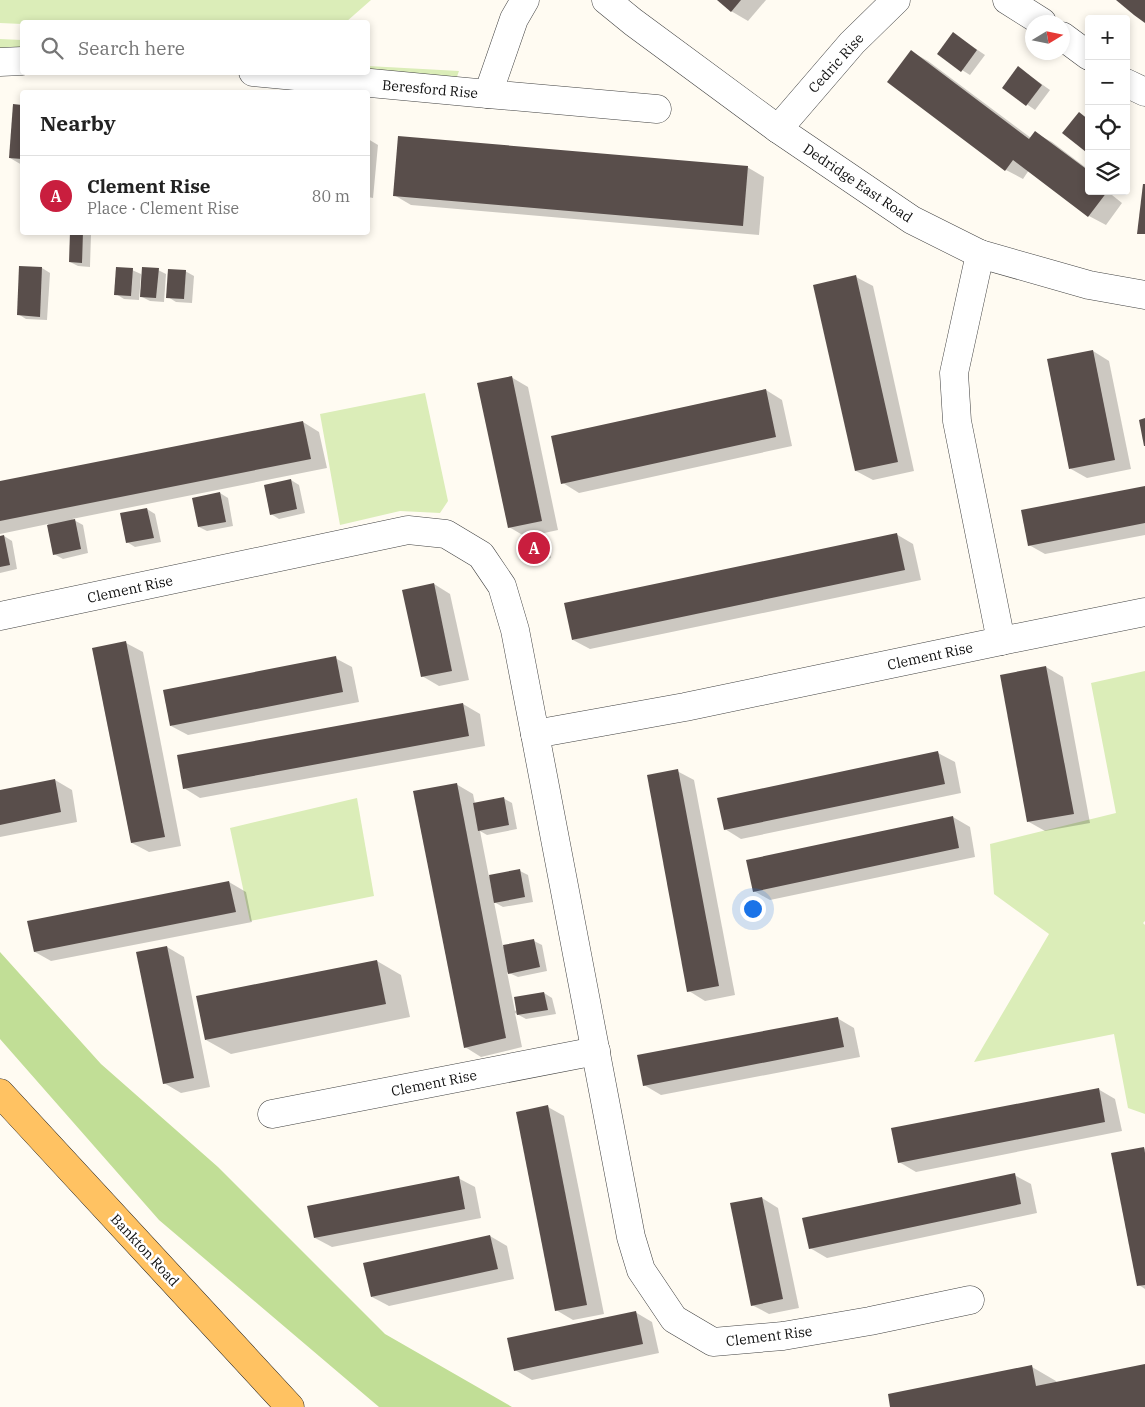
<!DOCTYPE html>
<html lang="en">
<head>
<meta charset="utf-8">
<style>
  :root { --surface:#fff; --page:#f2f2f2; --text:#222; --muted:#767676; --line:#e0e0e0; --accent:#c91e3e }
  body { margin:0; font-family:"IBM Plex Serif",serif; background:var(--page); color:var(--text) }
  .controls { position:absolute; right:15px; top:15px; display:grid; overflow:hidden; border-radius:5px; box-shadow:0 2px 8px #0003 }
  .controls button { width:45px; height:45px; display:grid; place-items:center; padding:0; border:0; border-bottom:1px solid var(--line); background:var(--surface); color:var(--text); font:25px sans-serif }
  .compass { position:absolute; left:1025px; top:15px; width:45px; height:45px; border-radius:50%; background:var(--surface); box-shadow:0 2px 8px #0003; rotate:80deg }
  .you { position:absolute; left:752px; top:908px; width:18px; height:18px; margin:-12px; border:4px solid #fff; border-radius:50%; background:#1a73e8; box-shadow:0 0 0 8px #1a73e833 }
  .badge { display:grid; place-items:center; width:32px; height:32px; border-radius:50%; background:var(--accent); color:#fff; font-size:16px; font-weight:700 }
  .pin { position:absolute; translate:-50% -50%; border:2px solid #fff; box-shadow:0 1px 5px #0006 }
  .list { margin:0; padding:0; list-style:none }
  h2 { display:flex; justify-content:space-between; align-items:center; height:65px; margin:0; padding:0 20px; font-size:21px }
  h2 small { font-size:16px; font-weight:400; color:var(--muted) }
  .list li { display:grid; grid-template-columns:32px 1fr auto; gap:15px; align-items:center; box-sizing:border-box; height:80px; padding:0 20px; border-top:1px solid var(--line) }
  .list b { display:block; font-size:19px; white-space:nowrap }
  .list p { margin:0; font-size:16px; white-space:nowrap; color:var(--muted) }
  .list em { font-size:16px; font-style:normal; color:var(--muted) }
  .icon { flex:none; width:28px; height:28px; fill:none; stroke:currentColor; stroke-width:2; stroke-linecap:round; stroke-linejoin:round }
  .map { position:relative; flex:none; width:1145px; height:1407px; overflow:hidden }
  .search { position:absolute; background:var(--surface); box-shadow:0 2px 8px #0003; left:20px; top:20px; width:350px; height:55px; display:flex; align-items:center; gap:12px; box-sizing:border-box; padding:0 18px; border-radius:5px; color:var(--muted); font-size:19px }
  .panel { position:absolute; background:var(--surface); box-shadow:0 2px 8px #0003; left:20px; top:90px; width:350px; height:145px; border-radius:5px }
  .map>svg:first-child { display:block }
  .green { fill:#dbedb8 }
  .forest { fill:#c1de96 }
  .shadow { fill:#0003 }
  .building { fill:#594e4b }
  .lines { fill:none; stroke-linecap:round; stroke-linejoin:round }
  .minor-casing { stroke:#424242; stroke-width:29 }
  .tertiary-casing { stroke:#424242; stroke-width:29 }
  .primary-casing { stroke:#202020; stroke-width:29 }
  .minor { stroke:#fff; stroke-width:28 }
  .tertiary { stroke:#fff; stroke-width:28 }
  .primary { stroke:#ffc262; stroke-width:28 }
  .labels { text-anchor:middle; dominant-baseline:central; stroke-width:5; stroke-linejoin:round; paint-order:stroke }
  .street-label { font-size:14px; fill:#0f0f0f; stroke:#fff }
</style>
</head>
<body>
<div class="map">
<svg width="1145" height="1407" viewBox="0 0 1145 1407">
  <rect width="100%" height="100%" fill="#fffbf2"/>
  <g class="green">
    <path d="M 0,0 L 371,0 L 346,22 L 22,22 L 22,24 L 0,23 Z"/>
    <path d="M 0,39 L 22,40 L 22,52 L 0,50 Z"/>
    <path d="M 368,66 L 459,71 L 455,82 L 368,72 Z"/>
    <path d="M 425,393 L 448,501 L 440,513 L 400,511 L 340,525 L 320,414 Z"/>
    <path d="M 1145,671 L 1145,921 L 1143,923 L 1145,925 L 1145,1114 L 1128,1108 L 1114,1034 L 974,1062 L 1049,934 L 994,894 L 990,844 L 1116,813 L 1091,683 Z"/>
    <path d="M 357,798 L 374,896 L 250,921 L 230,828 Z"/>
  </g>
  <path class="forest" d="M 0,952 L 101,1064 L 218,1167 L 385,1334 L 512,1407 L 379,1407 L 159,1220 L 0,1039 Z"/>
  <g class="shadow">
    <path d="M 719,0 L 766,0 L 748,21 L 731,11 Z"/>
    <path d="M 954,34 L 985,55 L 970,75 L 962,70 Z"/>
    <path d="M 912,52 L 928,61 L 1031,138 L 1035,133 L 1052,142 L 1089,170 L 1089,191 L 1107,191 L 1122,203 L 1106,225 L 1089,216 L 1029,170 L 1023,179 L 1006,170 L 889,82 Z"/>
    <path d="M 1019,68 L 1050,90 L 1035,110 L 1004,88 Z"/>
    <path d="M 14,105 L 22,106 L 22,165 L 10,158 Z"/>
    <path d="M 368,139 L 378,145 L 373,198 L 368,197 Z"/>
    <path d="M 747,167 L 764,177 L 759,235 L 411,205 L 394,195 Z"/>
    <path d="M 71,232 L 91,234 L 90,267 L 78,266 L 70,262 Z"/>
    <path d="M 42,268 L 50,273 L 47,320 L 26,319 L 18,314 Z"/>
    <path d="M 132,270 L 141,274 L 139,300 L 124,299 L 116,294 Z"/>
    <path d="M 158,270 L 166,274 L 164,302 L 150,301 L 142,297 Z"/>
    <path d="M 185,271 L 194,276 L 192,303 L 176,302 L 168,297 Z"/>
    <path d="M 856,277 L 873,286 L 914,471 L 873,480 L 856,471 Z"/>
    <path d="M 1093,351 L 1109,361 L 1131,469 L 1087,478 L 1071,469 Z"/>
    <path d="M 511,377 L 528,387 L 558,530 L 526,537 L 509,527 Z"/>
    <path d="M 766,390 L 782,400 L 792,446 L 579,493 L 563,483 Z"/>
    <path d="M 303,422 L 319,432 L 327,468 L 72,519 L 83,525 L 88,553 L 63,559 L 54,554 L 48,524 L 0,534 L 0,482 Z"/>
    <path d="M 291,480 L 299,485 L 305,513 L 279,519 L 271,514 Z"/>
    <path d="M 1145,487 L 1145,535 L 1045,554 L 1029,545 Z"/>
    <path d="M 220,493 L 228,498 L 233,526 L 207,531 L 199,527 Z"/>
    <path d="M 147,509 L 155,514 L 161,542 L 135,547 L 127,542 Z"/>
    <path d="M 896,534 L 913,544 L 921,580 L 590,649 L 573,640 Z"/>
    <path d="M 4,536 L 12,541 L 17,569 L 0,573 L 0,537 Z"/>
    <path d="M 539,540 L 548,545 L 551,558 L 538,561 L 530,556 Z"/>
    <path d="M 434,584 L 450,594 L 469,680 L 439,686 L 422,676 Z"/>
    <path d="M 126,643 L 143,652 L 181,846 L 149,852 L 132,843 Z"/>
    <path d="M 335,658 L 352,667 L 359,702 L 188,735 L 171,726 Z"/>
    <path d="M 1046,667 L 1063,677 L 1090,823 L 1045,831 L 1029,822 Z"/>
    <path d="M 463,704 L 480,714 L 485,746 L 200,798 L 184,788 Z"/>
    <path d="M 938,753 L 955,762 L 961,793 L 741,839 L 725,829 Z"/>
    <path d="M 677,771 L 694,780 L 735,995 L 705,1001 L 689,991 Z"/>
    <path d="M 55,780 L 72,790 L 77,822 L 0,837 L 0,791 Z"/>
    <path d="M 456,784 L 473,794 L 475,804 L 503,798 L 512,803 L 517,829 L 487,835 L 480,831 L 489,877 L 520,871 L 528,875 L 533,902 L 503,907 L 494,902 L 503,947 L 534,941 L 542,945 L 547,971 L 518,977 L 507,972 L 515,1011 L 544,993 L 552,998 L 556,1014 L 526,1019 L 515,1013 L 522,1047 L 481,1057 L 465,1047 Z"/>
    <path d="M 953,817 L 970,827 L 975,857 L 770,900 L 754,891 Z"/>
    <path d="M 229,882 L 246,892 L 252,922 L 51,961 L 35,952 L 29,922 Z"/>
    <path d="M 167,947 L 184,957 L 210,1087 L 181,1093 L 164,1083 L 137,953 Z"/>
    <path d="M 377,961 L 401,975 L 410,1017 L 231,1054 L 206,1040 Z"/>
    <path d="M 837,1018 L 854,1028 L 860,1057 L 661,1095 L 644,1085 Z"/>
    <path d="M 1098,1089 L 1115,1099 L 1122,1131 L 916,1172 L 899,1162 Z"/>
    <path d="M 548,1107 L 564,1116 L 604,1314 L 573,1320 L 556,1310 Z"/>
    <path d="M 1143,1148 L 1145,1149 L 1145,1289 L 1139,1285 Z"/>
    <path d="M 1014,1175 L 1031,1184 L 1037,1213 L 827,1258 L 810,1248 Z"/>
    <path d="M 458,1178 L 475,1187 L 481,1218 L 332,1247 L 315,1238 Z"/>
    <path d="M 762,1198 L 778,1208 L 799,1308 L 769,1314 L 752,1305 Z"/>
    <path d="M 490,1236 L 507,1246 L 514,1279 L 389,1306 L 372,1297 Z"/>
    <path d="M 635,1312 L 652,1322 L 659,1353 L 532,1380 L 515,1370 Z"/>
    <path d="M 1145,1366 L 1145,1407 L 891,1407 L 1032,1367 L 1056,1381 L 1057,1383 Z"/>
  </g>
  <g class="building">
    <path d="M 717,0 L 741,0 L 731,12 Z"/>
    <path d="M 1116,0 L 1145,0 L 1145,23 L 1134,15 Z"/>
    <path d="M 953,32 L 977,50 L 961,72 L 937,54 Z"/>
    <path d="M 911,50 L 1029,139 L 1035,131 L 1089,171 L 1089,191 L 1107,192 L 1088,217 L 1013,160 L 1005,171 L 887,82 Z"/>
    <path d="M 1018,66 L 1042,85 L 1026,106 L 1002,88 Z"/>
    <path d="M 13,104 L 22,105 L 22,159 L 9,158 Z"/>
    <path d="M 1079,112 L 1089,120 L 1089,148 L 1086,152 L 1062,133 Z"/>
    <path d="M 398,136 L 748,166 L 743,226 L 393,196 Z"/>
    <path d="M 1143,184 L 1145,184 L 1145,234 L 1137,234 Z"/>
    <path d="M 70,232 L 83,232 L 82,263 L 69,262 Z"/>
    <path d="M 19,266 L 42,267 L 40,317 L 17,315 Z"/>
    <path d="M 116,267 L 133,268 L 131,296 L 114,295 Z"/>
    <path d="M 142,267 L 159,268 L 156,298 L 140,297 Z"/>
    <path d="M 168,269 L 186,270 L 184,299 L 166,298 Z"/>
    <path d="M 856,275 L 898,462 L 855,471 L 813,285 Z"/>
    <path d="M 1093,350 L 1115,460 L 1069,469 L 1047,359 Z"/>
    <path d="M 512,376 L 542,521 L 508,528 L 477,383 Z"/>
    <path d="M 766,389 L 776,437 L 561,484 L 551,436 Z"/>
    <path d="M 1145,418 L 1145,446 L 1144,446 L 1139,420 Z"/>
    <path d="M 303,421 L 311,459 L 0,521 L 0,481 Z"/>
    <path d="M 291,479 L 297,509 L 270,515 L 264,485 Z"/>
    <path d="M 1145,486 L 1145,523 L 1028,546 L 1021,510 Z"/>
    <path d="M 220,492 L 226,522 L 198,527 L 192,498 Z"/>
    <path d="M 147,508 L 154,538 L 126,543 L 120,513 Z"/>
    <path d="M 75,519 L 81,549 L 53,555 L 47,525 Z"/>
    <path d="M 897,533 L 905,570 L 572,640 L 564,603 Z"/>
    <path d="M 4,535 L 10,565 L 0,567 L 0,536 Z"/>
    <path d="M 540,539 L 543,554 L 528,557 L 525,542 Z"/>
    <path d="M 434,583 L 452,671 L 421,677 L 402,590 Z"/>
    <path d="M 126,641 L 165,837 L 131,843 L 92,648 Z"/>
    <path d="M 336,656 L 343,692 L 170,726 L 163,690 Z"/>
    <path d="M 1046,666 L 1074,814 L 1027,822 L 1000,675 Z"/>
    <path d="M 463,703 L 469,736 L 183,789 L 177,755 Z"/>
    <path d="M 938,751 L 945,784 L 724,830 L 717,798 Z"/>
    <path d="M 678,769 L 719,986 L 687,992 L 647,775 Z"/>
    <path d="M 55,779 L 61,812 L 0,825 L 0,790 Z"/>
    <path d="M 457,783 L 506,1038 L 464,1048 L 413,791 Z"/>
    <path d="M 504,797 L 509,825 L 478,831 L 473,803 Z"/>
    <path d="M 953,816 L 959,848 L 753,892 L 746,860 Z"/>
    <path d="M 520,869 L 525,897 L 494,903 L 489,875 Z"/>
    <path d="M 229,881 L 236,912 L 34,952 L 27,921 Z"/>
    <path d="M 534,939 L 540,967 L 508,974 L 503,945 Z"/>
    <path d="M 167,946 L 194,1078 L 163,1084 L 136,952 Z"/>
    <path d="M 377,960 L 386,1004 L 205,1040 L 196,996 Z"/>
    <path d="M 544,992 L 548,1010 L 517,1015 L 514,997 Z"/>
    <path d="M 838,1017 L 844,1047 L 643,1086 L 637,1055 Z"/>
    <path d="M 1099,1088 L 1105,1122 L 898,1163 L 891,1128 Z"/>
    <path d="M 548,1105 L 587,1305 L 555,1311 L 516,1112 Z"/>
    <path d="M 1144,1147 L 1145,1153 L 1145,1285 L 1137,1286 L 1111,1153 Z"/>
    <path d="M 1015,1173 L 1021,1204 L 809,1249 L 802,1218 Z"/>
    <path d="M 459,1176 L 465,1209 L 314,1238 L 307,1206 Z"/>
    <path d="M 762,1197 L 783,1299 L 751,1306 L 730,1203 Z"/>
    <path d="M 490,1235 L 498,1269 L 371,1297 L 363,1263 Z"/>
    <path d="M 636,1311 L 643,1344 L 514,1371 L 507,1338 Z"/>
    <path d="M 1145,1364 L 1145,1407 L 890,1407 L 888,1394 L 1032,1365 L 1036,1386 Z"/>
  </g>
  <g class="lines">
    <g class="minor-casing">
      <g id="minor">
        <path d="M 525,0 L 514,19 L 488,94 L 657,109"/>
        <path d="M 1007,0 L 1042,22"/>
        <path d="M 1062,36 L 1089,56"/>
        <path d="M 0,62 L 22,61"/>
        <path d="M 253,72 L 488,94"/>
        <path d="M 1126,83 L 1145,92"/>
        <path d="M 778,129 L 852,43 L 896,0"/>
        <path d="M 980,254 L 954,373 L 957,421 L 1001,641 L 1145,612"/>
        <path d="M 0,616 L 408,530 L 446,534 L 481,555 L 502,586 L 515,630 L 535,734"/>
        <path d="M 272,1114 L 596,1051"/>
        <path d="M 970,1300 L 870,1321 L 783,1336 L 713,1342 L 674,1319 L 641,1270 L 631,1237 L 535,734 L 685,707 L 1001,641"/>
      </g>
    </g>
    <g class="tertiary-casing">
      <path id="tertiary" d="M 606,0 L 633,22 L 778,129 L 912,220 L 980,254 L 1089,285 L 1145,295"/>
    </g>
    <g class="primary-casing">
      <path id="primary" d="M 0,1093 L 290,1407"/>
    </g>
    <use href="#minor" class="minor"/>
    <use href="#tertiary" class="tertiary"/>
    <use href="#primary" class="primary"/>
  </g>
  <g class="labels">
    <g class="street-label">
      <text transform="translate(836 63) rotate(-48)">Cedric Rise</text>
      <text transform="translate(430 89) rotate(5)">Beresford Rise</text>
      <text transform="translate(858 183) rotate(34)">Dedridge East Road</text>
      <text transform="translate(130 589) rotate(-12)">Clement Rise</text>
      <text transform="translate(930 656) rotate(-12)">Clement Rise</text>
      <text transform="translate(434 1083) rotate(-11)">Clement Rise</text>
      <text transform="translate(145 1250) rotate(47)">Bankton Road</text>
      <text transform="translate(769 1336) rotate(-7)">Clement Rise</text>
    </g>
  </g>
</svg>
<div class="controls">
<button>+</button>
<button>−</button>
<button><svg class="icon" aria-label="locate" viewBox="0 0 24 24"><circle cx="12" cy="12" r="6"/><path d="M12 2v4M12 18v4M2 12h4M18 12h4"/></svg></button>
<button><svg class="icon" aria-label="layers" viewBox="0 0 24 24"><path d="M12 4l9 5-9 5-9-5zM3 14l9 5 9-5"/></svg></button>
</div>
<svg class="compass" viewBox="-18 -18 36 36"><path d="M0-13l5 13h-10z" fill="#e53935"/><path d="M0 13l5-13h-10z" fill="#767676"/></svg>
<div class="you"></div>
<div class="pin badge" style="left:534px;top:548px">A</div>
<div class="search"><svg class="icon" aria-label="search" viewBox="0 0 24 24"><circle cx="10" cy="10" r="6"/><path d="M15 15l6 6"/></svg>Search here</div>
<section class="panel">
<h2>Nearby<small></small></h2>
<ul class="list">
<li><span class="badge">A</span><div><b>Clement Rise</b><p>Place · Clement Rise</p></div><em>80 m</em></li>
</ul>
</section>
</div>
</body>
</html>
